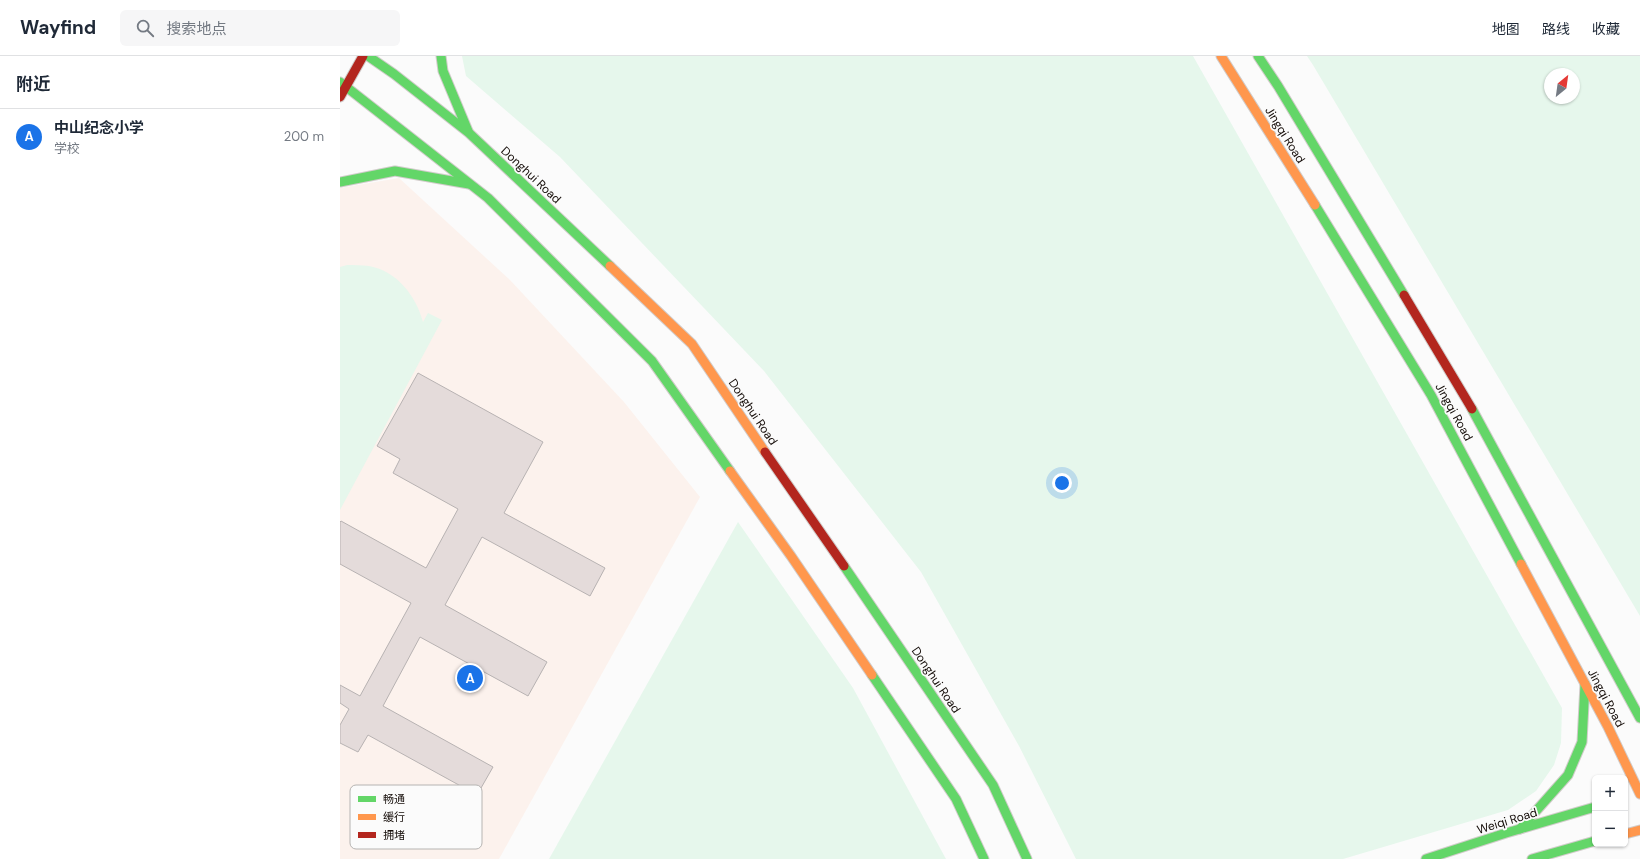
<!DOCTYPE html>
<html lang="zh">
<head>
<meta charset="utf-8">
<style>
  :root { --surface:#fff; --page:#f6f6f7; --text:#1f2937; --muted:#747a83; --line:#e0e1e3; --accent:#1a73e8 }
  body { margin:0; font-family:"DM Sans","Noto Sans SC",sans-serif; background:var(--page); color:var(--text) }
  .controls { position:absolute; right:12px; bottom:12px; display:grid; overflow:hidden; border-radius:6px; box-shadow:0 1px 3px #0004 }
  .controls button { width:36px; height:36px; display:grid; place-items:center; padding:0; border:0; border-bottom:1px solid var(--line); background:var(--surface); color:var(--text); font:20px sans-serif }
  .compass { position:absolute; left:1204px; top:12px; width:36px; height:36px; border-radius:50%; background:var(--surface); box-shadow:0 1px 3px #0004; rotate:29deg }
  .you { position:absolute; left:722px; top:427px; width:14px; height:14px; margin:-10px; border:3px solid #fff; border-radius:50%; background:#1a73e8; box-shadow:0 0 0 6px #1a73e833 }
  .badge { display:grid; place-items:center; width:26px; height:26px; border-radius:50%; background:var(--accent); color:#fff; font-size:13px; font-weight:700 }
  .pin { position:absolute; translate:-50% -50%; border:2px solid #fff; box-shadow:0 1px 4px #0006 }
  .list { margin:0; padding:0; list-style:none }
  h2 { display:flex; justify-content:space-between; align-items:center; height:52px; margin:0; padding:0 16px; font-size:17px }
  h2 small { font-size:13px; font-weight:400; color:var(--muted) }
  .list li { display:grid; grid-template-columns:26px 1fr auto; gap:12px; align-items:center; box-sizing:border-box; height:56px; padding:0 16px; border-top:1px solid var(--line) }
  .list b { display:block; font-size:15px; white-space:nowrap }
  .list p { margin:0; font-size:13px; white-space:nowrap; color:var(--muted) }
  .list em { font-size:13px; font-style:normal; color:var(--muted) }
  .icon { flex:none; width:22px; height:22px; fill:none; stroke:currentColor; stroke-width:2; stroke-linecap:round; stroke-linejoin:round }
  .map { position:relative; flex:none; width:1300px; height:803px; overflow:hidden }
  header { display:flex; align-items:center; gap:24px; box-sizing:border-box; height:56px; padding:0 20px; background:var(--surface); border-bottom:1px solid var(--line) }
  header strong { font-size:19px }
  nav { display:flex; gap:22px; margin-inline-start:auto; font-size:14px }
  .search { width:280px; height:36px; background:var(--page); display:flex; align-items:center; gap:10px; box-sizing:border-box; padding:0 14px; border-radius:6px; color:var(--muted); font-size:15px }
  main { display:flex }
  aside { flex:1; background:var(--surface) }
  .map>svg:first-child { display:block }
  .built { fill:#fcf2ed }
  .green { fill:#e6f7ec; fill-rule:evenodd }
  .building { fill:#e4dbda; stroke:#b7b2b2 }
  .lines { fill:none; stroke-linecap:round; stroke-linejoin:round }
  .fast-casing { stroke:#d1ccca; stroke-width:11 }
  .slow-casing { stroke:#d1ccca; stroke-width:11 }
  .jam-casing { stroke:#d1ccca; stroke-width:11 }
  .fast { stroke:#63d668; stroke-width:9 }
  .slow { stroke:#ff974d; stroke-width:9 }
  .jam { stroke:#b3261e; stroke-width:9 }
  .labels { text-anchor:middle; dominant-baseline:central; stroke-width:3.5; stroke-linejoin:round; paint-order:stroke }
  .street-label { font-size:12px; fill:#150d09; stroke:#fbfbfb }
  .key { fill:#fbfbfb; stroke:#b6b4b2; stroke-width:1 }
  .key-label { font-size:11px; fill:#150d09 }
</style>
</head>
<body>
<header>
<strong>Wayfind</strong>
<div class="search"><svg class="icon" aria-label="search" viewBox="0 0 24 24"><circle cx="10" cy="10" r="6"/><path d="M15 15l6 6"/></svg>搜索地点</div>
<nav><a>地图</a><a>路线</a><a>收藏</a></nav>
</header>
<main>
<aside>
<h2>附近<small></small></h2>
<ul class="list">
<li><span class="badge">A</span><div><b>中山纪念小学</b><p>学校</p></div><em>200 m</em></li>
</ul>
</aside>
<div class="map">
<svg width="1300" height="803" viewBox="0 0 1300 803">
  <rect width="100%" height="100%" fill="#fbfbfb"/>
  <path class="built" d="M 59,122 L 170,224 L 284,346 L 360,441 L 159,803 L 0,803 L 0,132 Z"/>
  <g class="green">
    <path d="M 122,0 L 853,0 L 1222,652 L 1221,687 L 1214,709 L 1196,735 L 1168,754 L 1003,803 L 736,803 L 679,690 L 581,516 L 424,315 L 220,101 L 126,20 Z"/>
    <path d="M 967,0 L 1300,0 L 1300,560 L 973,9 ZM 1210,18 L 1234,18 L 1234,42 L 1210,42 Z"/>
    <path d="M 7,209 C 14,209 22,209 29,210 C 57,215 76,240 83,266 L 88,257 L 102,264 L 0,454 L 0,211 Z"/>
    <path d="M 398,466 L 513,632 L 606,803 L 209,803 Z"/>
  </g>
  <path class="building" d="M 78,317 L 203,386 L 164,457 L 265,512 L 250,540 L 142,481 L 105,549 L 207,606 L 188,640 L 80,581 L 43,650 L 153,711 L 137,739 L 28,679 L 18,696 L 0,687 L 0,669 L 9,653 L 0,647 L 0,629 L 20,640 L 71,547 L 0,508 L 0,466 L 1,465 L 86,512 L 118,453 L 53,417 L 60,403 L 37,390 Z"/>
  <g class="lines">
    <g class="fast-casing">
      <g id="fast">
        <path d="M 28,0 L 54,18 L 129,77 L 270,210"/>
        <path d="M 101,0 L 103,15 L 128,75"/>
        <path d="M 918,0 L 938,30 L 1064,239"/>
        <path d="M 0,26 L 148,142 L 312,305 L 390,415"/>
        <path d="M 0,126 L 55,115 L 129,128"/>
        <path d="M 975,149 L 1091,339 L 1181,508"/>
        <path d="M 1132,353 L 1300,662"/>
        <path d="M 504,510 L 653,729 L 687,803"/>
        <path d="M 532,619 L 616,743 L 644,803"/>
        <path d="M 1180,773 L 1228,719 L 1242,686 L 1245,628"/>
        <path d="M 1086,803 L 1166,777 L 1255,751"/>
        <path d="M 1192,803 L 1255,785"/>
      </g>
    </g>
    <g class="slow-casing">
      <g id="slow">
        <path d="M 881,0 L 975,149"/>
        <path d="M 270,210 L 352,288 L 425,396"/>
        <path d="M 390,415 L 451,500 L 532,619"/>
        <path d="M 1181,508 L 1268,671 L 1300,738"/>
        <path d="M 1285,778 L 1300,774"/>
      </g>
    </g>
    <g class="jam-casing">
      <g id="jam">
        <path d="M 0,41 L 23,0"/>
        <path d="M 1064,239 L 1132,353"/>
        <path d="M 425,396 L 504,510"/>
      </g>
    </g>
    <use href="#fast" class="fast"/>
    <use href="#slow" class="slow"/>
    <use href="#jam" class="jam"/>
  </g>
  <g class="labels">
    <g class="street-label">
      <text transform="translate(945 79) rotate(58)">Jingqi Road</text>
      <text transform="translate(191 119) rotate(43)">Donghui Road</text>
      <text transform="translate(413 356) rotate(56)">Donghui Road</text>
      <text transform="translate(1114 356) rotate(61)">Jingqi Road</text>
      <text transform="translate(596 624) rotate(56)">Donghui Road</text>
      <text transform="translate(1266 642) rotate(62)">Jingqi Road</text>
      <text transform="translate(1167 765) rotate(-17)">Weiqi Road</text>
    </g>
  </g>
  <rect x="10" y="729" width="132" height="64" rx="6" class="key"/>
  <rect x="18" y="740" width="18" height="6" fill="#63d668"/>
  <rect x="18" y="758" width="18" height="6" fill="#ff974d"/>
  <rect x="18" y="776" width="18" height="6" fill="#b3261e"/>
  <g class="key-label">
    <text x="43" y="747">畅通</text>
    <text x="43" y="765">缓行</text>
    <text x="43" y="783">拥堵</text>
  </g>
</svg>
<div class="controls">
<button>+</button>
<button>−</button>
</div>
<svg class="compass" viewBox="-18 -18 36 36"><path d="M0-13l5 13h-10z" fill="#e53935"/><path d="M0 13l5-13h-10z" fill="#747a83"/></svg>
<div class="you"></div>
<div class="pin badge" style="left:130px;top:622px">A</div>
</div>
</main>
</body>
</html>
